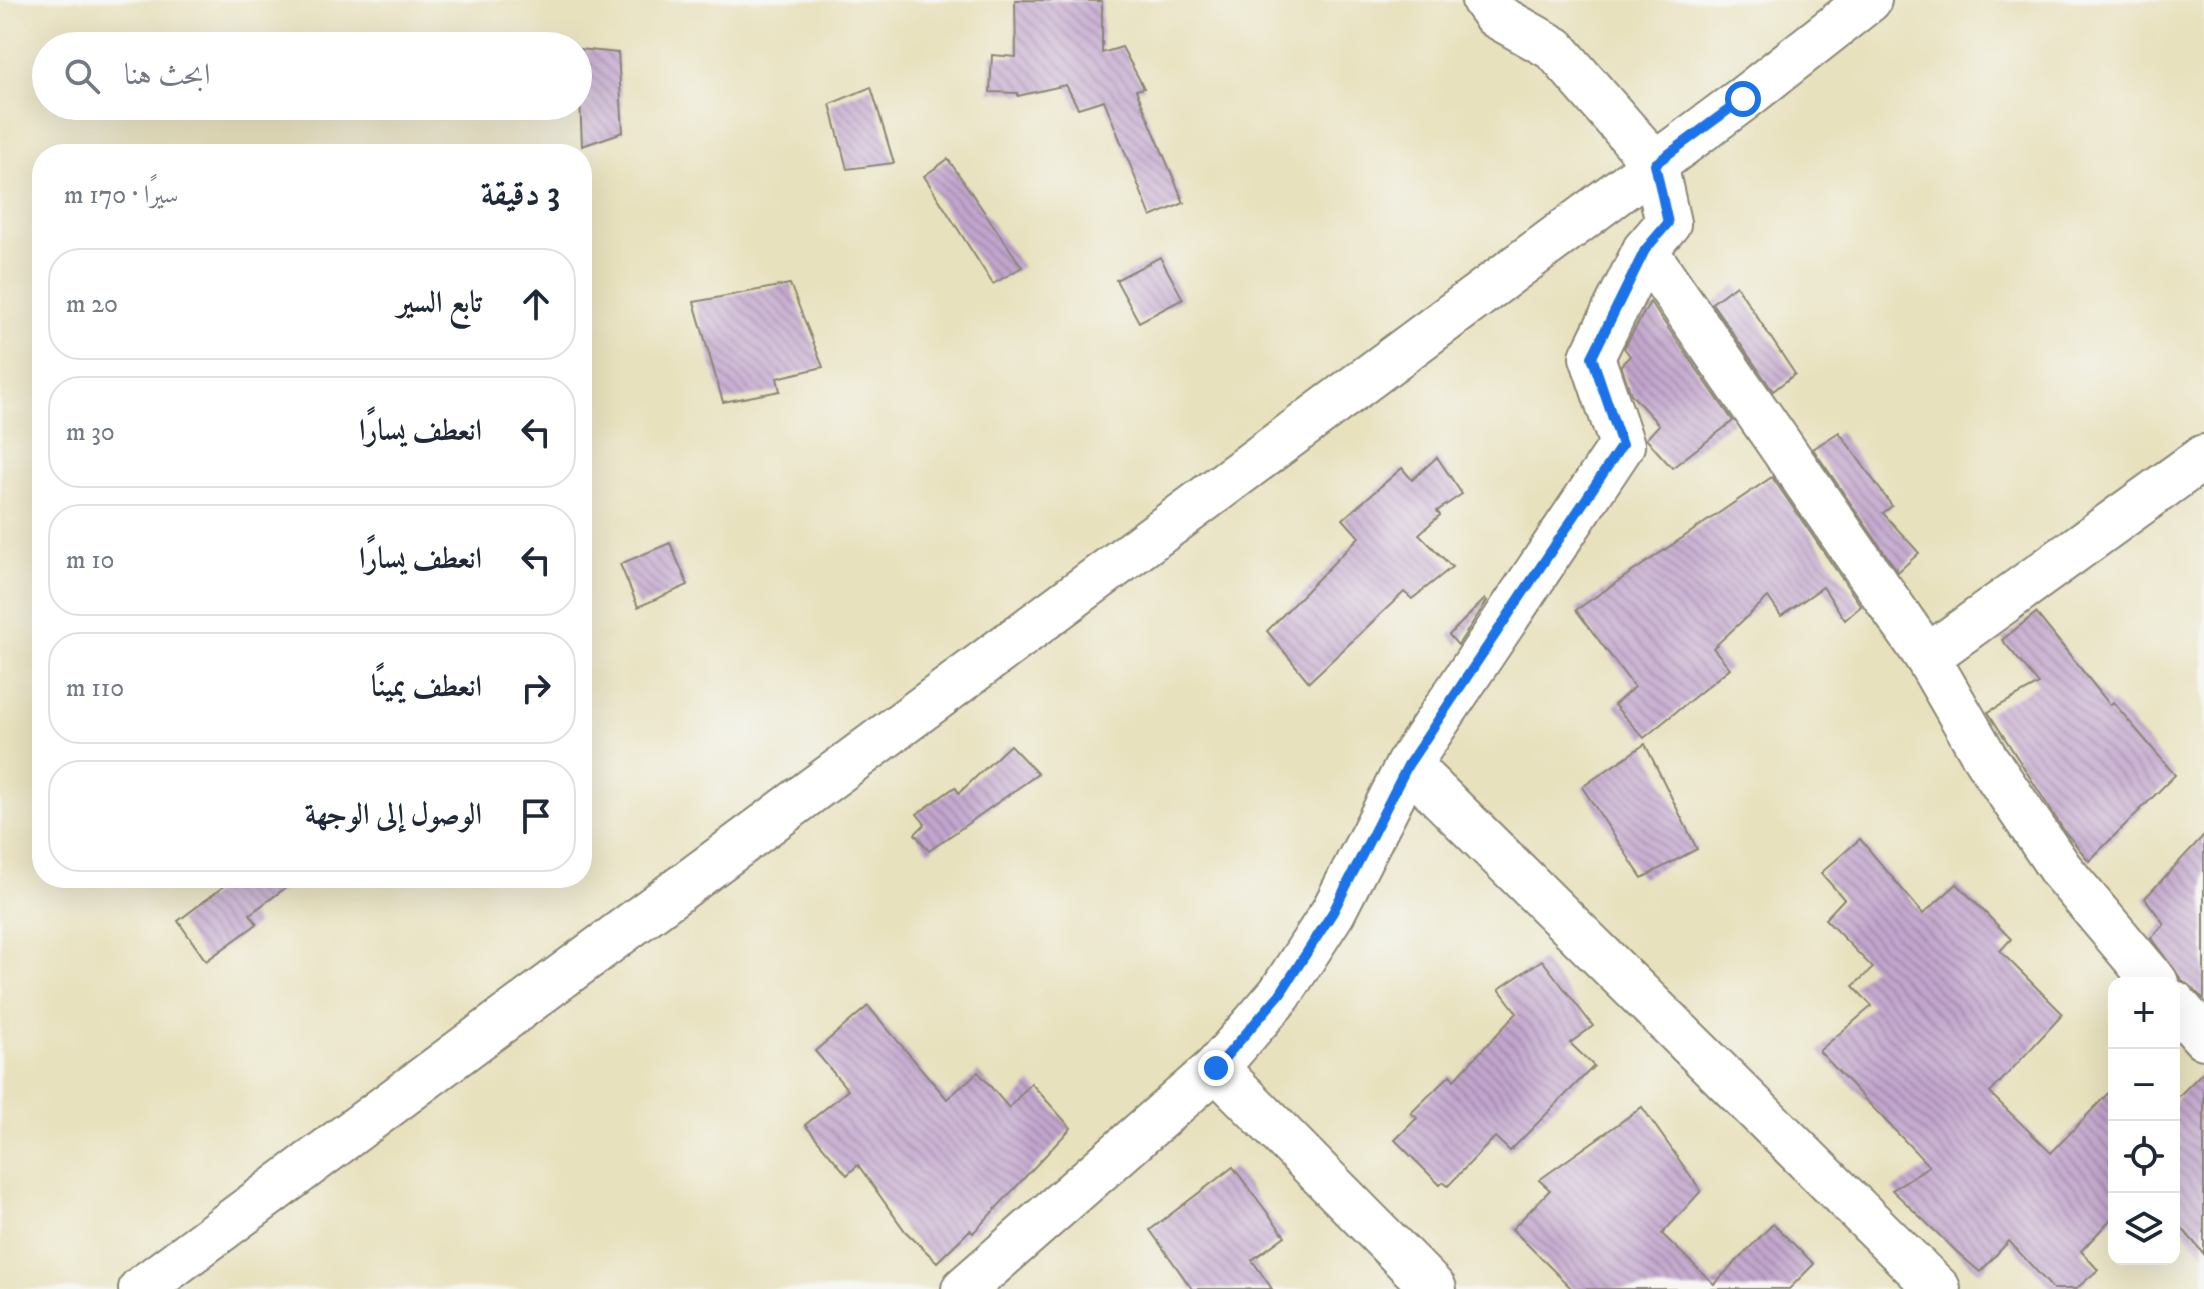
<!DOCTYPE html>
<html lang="ar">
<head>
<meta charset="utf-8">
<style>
  :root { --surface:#fff; --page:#f6f6f7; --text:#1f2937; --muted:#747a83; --line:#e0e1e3 }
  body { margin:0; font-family:"IM FELL DW Pica",Amiri,serif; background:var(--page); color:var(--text); direction:rtl }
  .controls { position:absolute; right:24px; bottom:24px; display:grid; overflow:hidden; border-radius:16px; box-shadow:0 8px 32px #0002 }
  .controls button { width:72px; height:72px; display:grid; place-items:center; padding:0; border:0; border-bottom:2px solid var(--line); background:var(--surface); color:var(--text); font:40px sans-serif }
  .stop { position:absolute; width:24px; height:24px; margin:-18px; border:6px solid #1a73e8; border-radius:50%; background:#fff }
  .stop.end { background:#1a73e8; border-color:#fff; box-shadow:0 2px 8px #0008 }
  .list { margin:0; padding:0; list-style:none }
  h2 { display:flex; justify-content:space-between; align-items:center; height:104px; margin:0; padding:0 32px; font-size:34px }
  h2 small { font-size:26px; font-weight:400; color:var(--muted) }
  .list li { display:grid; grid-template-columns:52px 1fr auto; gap:24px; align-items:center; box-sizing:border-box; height:112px; margin:0 16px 16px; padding:0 16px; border:2px solid var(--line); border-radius:32px }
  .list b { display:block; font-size:30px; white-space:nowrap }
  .list em { font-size:26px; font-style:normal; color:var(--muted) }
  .icon { flex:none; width:44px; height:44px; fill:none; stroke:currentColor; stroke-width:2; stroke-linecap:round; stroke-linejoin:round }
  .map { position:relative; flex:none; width:2204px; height:1289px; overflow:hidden; direction:ltr }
  .search { position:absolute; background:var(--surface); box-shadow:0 8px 32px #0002; left:32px; top:32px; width:560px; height:88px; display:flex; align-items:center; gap:20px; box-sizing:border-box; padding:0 28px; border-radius:44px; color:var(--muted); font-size:30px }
  .panel { position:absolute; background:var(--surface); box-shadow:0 8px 32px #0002; left:32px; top:144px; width:560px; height:744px; border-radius:32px; direction:rtl }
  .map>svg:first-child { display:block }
  .building { fill:url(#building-back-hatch) }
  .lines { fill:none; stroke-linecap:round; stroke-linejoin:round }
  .minor-casing { stroke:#8a8674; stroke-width:48 }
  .minor { stroke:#fff; stroke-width:44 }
  .route { stroke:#1a73e8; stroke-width:10 }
</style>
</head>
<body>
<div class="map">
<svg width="2204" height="1289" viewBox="0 0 2204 1289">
  <defs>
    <pattern id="building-back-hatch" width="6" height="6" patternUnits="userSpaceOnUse" patternTransform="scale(2)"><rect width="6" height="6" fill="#c2a5cd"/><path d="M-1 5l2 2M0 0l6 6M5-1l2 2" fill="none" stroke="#9e87a7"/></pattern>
  </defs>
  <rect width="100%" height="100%" fill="#f6f6f2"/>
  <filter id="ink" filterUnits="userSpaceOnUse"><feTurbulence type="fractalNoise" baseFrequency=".0125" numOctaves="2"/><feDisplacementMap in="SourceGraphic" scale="16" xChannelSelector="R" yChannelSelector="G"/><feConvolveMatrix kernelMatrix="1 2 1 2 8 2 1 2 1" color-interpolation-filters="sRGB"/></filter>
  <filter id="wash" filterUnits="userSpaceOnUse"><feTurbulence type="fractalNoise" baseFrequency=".006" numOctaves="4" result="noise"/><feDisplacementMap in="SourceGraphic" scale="32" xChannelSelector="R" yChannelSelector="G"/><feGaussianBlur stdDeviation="1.8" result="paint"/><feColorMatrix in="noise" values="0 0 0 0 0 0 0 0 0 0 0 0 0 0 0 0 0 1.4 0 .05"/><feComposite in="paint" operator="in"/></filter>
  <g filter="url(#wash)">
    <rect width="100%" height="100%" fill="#e8e1bd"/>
    <g id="blocks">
      <g class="building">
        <path d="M 1015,0 L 1102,1 L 1102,53 L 1122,47 L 1144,88 L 1136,90 L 1184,203 L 1151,217 L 1104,100 L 1078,108 L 1066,85 L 1018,96 L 1018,93 L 990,92 L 992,55 L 1016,57 Z"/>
        <path d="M 578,49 L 618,53 L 623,132 L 582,146 Z"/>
        <path d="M 871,87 L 894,163 L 847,169 L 830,104 Z"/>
        <path d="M 948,159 L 1022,267 L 993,284 L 924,176 Z"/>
        <path d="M 1160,257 L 1183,299 L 1139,322 L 1116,280 Z"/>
        <path d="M 790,284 L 823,367 L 777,378 L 780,391 L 723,402 L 694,302 Z"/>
        <path d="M 1736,285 L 1795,374 L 1773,391 L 1712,303 Z"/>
        <path d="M 1650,302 L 1733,421 L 1672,468 L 1646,439 L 1659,425 L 1631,394 L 1621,365 L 1630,356 L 1624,348 Z"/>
        <path d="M 1839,432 L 1892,506 L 1883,513 L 1919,553 L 1898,572 L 1813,449 Z"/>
        <path d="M 1437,457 L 1462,494 L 1437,511 L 1440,515 L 1419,534 L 1452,567 L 1412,599 L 1404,592 L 1309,682 L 1267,631 L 1359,537 L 1343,519 L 1402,468 L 1412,480 Z"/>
        <path d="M 1772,477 L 1861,606 L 1845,620 L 1823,587 L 1781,616 L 1768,597 L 1713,648 L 1730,668 L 1644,738 L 1614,705 L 1634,687 L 1576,610 Z"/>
        <path d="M 670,543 L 688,585 L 638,607 L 620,564 Z"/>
        <path d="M 1485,599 L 1487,601 L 1458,645 L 1449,635 Z"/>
        <path d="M 2036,613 L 2110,705 L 2113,702 L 2175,775 L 2089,861 L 2065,832 L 1988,712 L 2039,684 L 2002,640 Z"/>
        <path d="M 1645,744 L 1697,849 L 1642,878 L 1582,787 Z"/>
        <path d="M 1010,745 L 1038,774 L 929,851 L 915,834 L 925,824 L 917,814 L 955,787 L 959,793 Z"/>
        <path d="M 2204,835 L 2204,999 L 2181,979 L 2151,938 L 2164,924 L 2145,898 Z"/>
        <path d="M 1860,839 L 1923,914 L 1957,884 L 2011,939 L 2000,951 L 2063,1014 L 1990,1093 L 2051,1153 L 2114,1087 L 2114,1216 L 2081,1251 L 2098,1270 L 2076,1289 L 2053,1289 L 2009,1241 L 1980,1272 L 1957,1252 L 1892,1190 L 1929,1166 L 1819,1051 L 1872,1006 L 1853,986 L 1873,968 L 1825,919 L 1844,899 L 1821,873 Z"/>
        <path d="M 235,878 L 299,878 L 250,914 L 257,924 L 206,961 L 178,921 Z"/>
        <path d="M 1542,960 L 1593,1026 L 1570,1043 L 1594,1066 L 1510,1151 L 1495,1137 L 1448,1186 L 1443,1182 L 1440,1185 L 1395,1140 L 1417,1118 L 1411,1113 L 1450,1075 L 1454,1080 L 1517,1013 L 1499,989 Z"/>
        <path d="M 868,1006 L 947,1099 L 978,1072 L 1009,1108 L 1031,1083 L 1071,1128 L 973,1233 L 970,1230 L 937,1262 L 905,1231 L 858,1165 L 847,1175 L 805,1125 L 848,1090 L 815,1051 Z"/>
        <path d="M 2204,1071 L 2204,1254 L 2174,1219 L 2174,1101 Z"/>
        <path d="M 1642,1107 L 1701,1191 L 1662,1234 L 1714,1284 L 1773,1224 L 1814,1264 L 1789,1289 L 1572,1289 L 1512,1229 L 1550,1190 L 1539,1180 Z"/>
        <path d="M 1233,1167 L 1285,1236 L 1252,1260 L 1272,1289 L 1192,1289 L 1150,1230 Z"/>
      </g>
    </g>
  </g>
  <g filter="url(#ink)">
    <use href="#blocks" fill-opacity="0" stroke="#8a8674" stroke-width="2"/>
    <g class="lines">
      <g class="minor-casing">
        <g id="minor">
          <path d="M 1645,250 L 1927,657 L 1986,759 L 2061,870 L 2156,983"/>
          <path d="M 1927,657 L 2204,457"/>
          <path d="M 1408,765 L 1938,1289"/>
          <path d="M 2174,1003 L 2204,1037"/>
          <path d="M 1216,1068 L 1434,1289"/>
          <path d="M 141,1289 L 1743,99 L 1869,0"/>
          <path d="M 964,1289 L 1216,1068 L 1280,994 L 1333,912 L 1408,765 L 1622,445 L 1592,357 L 1645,250 L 1668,223 L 1655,164 L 1555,49 L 1495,15 L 1484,0"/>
        </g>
      </g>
      <use href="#minor" class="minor"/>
    </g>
  </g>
  <g class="lines" filter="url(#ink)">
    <path class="route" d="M 1216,1068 L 1280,994 L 1333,912 L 1408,765 L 1622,445 L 1592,357 L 1645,250 L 1668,223 L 1655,164 L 1743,99"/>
  </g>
</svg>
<div class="controls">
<button>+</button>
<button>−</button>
<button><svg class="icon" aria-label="locate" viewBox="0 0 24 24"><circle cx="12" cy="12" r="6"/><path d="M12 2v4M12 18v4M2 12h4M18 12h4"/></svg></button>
<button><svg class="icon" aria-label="layers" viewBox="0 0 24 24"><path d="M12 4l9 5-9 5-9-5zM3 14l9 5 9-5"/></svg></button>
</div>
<div class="stop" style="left:1743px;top:99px"></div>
<div class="stop end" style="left:1216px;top:1068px"></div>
<div class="search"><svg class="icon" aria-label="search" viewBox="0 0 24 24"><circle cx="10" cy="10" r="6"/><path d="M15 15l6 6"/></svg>ابحث هنا</div>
<section class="panel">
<h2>3 دقيقة<small>سيرًا · 170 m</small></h2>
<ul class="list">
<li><svg class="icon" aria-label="ahead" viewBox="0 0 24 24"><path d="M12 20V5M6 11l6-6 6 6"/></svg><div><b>تابع السير</b></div><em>20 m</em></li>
<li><svg class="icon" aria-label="left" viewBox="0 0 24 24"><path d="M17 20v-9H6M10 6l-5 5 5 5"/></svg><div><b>انعطف يسارًا</b></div><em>30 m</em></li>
<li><svg class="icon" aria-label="left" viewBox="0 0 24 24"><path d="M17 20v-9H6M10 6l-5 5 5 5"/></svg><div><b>انعطف يسارًا</b></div><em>10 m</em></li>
<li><svg class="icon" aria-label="right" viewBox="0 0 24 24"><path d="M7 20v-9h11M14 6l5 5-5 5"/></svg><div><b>انعطف يمينًا</b></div><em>110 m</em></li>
<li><svg class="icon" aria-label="arrive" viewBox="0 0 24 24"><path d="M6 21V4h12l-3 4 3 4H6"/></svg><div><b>الوصول إلى الوجهة</b></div></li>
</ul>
</section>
</div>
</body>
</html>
